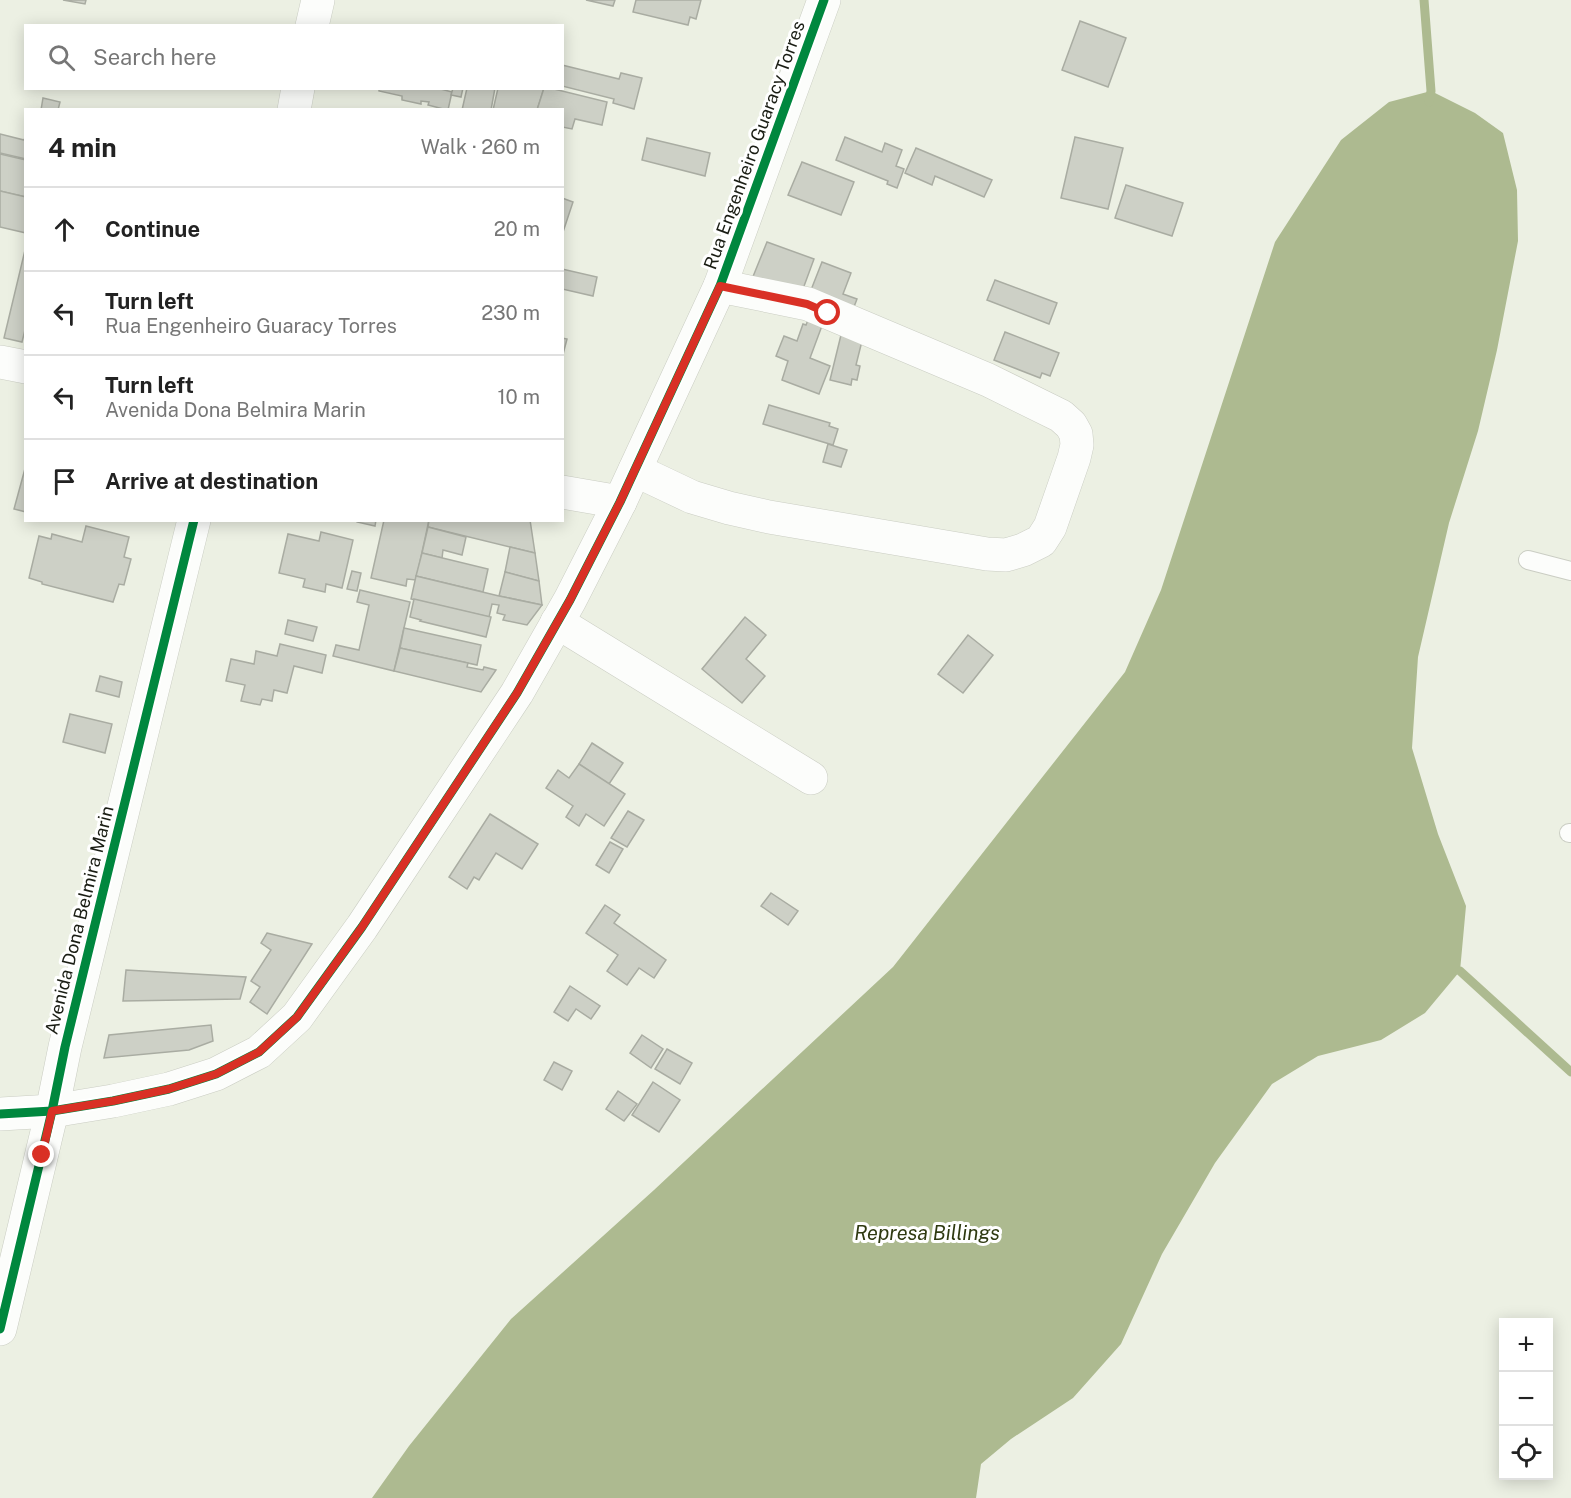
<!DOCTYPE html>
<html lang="en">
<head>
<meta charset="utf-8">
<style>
  :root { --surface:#fff; --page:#f2f2f2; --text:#222; --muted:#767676; --line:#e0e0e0 }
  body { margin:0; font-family:"Public Sans",sans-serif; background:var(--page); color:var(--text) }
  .controls { position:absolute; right:18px; bottom:18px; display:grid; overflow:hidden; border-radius:0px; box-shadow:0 3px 15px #0003 }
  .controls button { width:54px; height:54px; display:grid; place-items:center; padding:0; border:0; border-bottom:2px solid var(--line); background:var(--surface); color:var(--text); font:30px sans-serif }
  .stop { position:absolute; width:18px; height:18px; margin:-14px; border:4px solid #d93025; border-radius:50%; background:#fff }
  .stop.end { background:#d93025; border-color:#fff; box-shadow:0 2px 6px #0008 }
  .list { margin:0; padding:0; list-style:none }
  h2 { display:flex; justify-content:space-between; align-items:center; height:78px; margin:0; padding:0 24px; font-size:26px }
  h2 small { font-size:20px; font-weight:400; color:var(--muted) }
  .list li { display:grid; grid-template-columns:39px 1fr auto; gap:18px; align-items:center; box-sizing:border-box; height:84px; padding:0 24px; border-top:2px solid var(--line) }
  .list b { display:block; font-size:22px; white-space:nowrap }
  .list p { margin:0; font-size:20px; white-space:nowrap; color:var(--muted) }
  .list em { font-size:20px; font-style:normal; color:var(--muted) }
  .icon { flex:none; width:33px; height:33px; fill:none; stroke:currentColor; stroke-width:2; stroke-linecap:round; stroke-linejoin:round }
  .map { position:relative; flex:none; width:1571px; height:1498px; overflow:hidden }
  .search { position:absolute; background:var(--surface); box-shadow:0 3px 15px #0003; left:24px; top:24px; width:540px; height:66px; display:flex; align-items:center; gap:15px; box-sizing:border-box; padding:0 21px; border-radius:0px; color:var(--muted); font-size:22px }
  .panel { position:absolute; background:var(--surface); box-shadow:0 3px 15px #0003; left:24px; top:108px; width:540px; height:414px; border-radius:0px }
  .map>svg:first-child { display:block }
  .water { fill:#adba90 }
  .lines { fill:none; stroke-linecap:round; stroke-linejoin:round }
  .stream { stroke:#adba90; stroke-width:9 }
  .building { fill:#cdd0c6; stroke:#a9aca2; stroke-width:1.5 }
  .service-casing { stroke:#cacdc3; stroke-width:20 }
  .minor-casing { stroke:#cacdc3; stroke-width:34 }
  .secondary-casing { stroke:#cacdc3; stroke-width:34 }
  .service { stroke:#fcfdfb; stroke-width:18 }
  .minor { stroke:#fcfdfb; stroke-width:33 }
  .secondary { stroke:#fcfdfb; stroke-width:33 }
  .cycleway-casing { stroke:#fff; stroke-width:13 }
  .cycleway { stroke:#00873e; stroke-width:9 }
  .route { stroke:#d93025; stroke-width:8 }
  .labels { text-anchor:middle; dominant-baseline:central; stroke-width:6; stroke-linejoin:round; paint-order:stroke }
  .street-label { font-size:18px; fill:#1a1d14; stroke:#fff }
  .water-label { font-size:20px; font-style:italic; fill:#2f3a11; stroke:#fff }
</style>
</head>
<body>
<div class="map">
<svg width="1571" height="1498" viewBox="0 0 1571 1498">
  <rect width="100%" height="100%" fill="#ecf0e3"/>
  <path class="water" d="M 1431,91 L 1475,113 L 1503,133 L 1517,190 L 1518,241 L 1497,350 L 1478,431 L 1449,523 L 1418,657 L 1412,748 L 1438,834 L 1466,906 L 1460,971 L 1425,1013 L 1381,1040 L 1318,1056 L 1272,1084 L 1215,1163 L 1162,1254 L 1121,1344 L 1073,1398 L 1011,1439 L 981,1464 L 976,1498 L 372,1498 L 409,1446 L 511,1319 L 654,1190 L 893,967 L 1125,672 L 1161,590 L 1275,242 L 1341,140 L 1389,102 Z"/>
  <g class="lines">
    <g class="stream">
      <path d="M 1424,0 L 1431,91 L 1429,102"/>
      <path d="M 1460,971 L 1571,1072"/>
    </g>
  </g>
  <g class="building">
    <path d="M 63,0 L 86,0 L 85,4 Z"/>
    <path d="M 586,0 L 615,0 L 613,6 Z"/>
    <path d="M 636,0 L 701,0 L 696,19 L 690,17 L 688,25 L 633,12 Z"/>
    <path d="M 1080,21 L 1126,38 L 1108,87 L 1062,70 Z"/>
    <path d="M 562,65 L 619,79 L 621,73 L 642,78 L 634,109 L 613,103 L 614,99 L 562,86 Z"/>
    <path d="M 379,88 L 437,88 L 452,92 L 448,110 L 447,110 L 428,105 L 429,102 L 421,101 L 421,104 L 402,100 L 402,96 L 379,91 Z"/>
    <path d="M 453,88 L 463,88 L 461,97 L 451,95 Z"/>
    <path d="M 467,88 L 495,88 L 491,110 L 462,110 Z"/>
    <path d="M 498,88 L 544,88 L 537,110 L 493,110 Z"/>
    <path d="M 544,88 L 550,88 L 607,102 L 602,125 L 575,119 L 572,129 L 562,127 L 562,110 L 537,110 Z"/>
    <path d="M 43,98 L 60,102 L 58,110 L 41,110 Z"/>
    <path d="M 0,134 L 24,140 L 26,135 L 26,159 L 0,153 Z"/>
    <path d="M 845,137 L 882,152 L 885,143 L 902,150 L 896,166 L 904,169 L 897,188 L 887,184 L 888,181 L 836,160 Z"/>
    <path d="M 1075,137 L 1123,148 L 1108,209 L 1061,198 Z"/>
    <path d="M 647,138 L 710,153 L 705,176 L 642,160 Z"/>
    <path d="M 916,148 L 992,180 L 984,197 L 935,176 L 932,185 L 905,173 Z"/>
    <path d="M 0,154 L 26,160 L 26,197 L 0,191 Z"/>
    <path d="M 802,162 L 854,182 L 841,215 L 788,195 Z"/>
    <path d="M 1126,185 L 1183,203 L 1172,236 L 1115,218 Z"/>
    <path d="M 0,191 L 26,197 L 26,233 L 0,227 Z"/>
    <path d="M 562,198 L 573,202 L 562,235 Z"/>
    <path d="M 767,242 L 814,259 L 800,297 L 752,279 Z"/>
    <path d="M 26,246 L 26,326 L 22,342 L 4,338 Z"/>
    <path d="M 822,262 L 851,273 L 843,294 L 857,299 L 852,312 L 809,295 Z"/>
    <path d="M 562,269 L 597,277 L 593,296 L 562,289 Z"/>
    <path d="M 995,280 L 1057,303 L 1049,324 L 987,300 Z"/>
    <path d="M 812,310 L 826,315 L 810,358 L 830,366 L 819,394 L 782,380 L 788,361 L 776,356 L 784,336 L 797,341 L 803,324 L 806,325 Z"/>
    <path d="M 1005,332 L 1059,353 L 1050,376 L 1042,373 L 1040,378 L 994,360 Z"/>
    <path d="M 841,335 L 862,341 L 856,365 L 860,366 L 857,380 L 852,379 L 851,385 L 830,380 Z"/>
    <path d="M 562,338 L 567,339 L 562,358 Z"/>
    <path d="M 769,405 L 830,423 L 829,426 L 838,429 L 833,445 L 763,424 Z"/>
    <path d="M 828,444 L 847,450 L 841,467 L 823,462 Z"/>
    <path d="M 26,465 L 26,512 L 14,509 Z"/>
    <path d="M 357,520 L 376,520 L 375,526 L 357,522 Z"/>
    <path d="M 384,520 L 429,520 L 416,580 L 407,579 L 406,586 L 371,578 Z"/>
    <path d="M 429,520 L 530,520 L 535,553 L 428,527 Z"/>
    <path d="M 86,526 L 129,537 L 124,557 L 131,559 L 124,585 L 119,584 L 113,602 L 42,584 L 42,582 L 29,578 L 39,536 L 51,539 L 52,534 L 82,542 Z"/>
    <path d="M 428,527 L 466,537 L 462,555 L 443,550 L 442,558 L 422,553 Z"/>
    <path d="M 321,532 L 353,540 L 342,588 L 326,584 L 325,592 L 303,587 L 305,579 L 279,573 L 288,534 L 319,541 Z"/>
    <path d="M 510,547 L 535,553 L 539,581 L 505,572 Z"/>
    <path d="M 422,553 L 488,569 L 483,592 L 416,576 Z"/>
    <path d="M 352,571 L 361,573 L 357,591 L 347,589 Z"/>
    <path d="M 505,572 L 539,581 L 542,605 L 499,596 Z"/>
    <path d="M 416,576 L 499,596 L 542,605 L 527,625 L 503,620 L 505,615 L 497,613 L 499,605 L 492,604 L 489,617 L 411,599 Z"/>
    <path d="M 360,590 L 410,602 L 394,671 L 333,656 L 336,645 L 359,650 L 369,605 L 357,602 Z"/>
    <path d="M 414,599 L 491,617 L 486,637 L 420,621 L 421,620 L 410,617 Z"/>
    <path d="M 745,617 L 766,635 L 746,659 L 765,676 L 742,703 L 702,669 Z"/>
    <path d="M 288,620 L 317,627 L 313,641 L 285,634 Z"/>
    <path d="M 404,628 L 481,645 L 477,665 L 400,648 Z"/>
    <path d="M 968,635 L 993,655 L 963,693 L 938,674 Z"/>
    <path d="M 280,644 L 326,655 L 322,673 L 294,666 L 287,693 L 274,690 L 272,701 L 262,699 L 260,705 L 241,701 L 245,685 L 226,681 L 231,659 L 254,664 L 256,651 L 277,656 Z"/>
    <path d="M 400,648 L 468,663 L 467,667 L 483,670 L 484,667 L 496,670 L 481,692 L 394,671 Z"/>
    <path d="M 100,676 L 122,682 L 119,697 L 96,691 Z"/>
    <path d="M 70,714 L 112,724 L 105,753 L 63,742 Z"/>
    <path d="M 592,743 L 623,763 L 609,784 L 579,764 Z"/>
    <path d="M 579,764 L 625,794 L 604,826 L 586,814 L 579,826 L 566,817 L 573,806 L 546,788 L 558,770 L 569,778 Z"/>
    <path d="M 628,811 L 644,820 L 627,847 L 611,838 Z"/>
    <path d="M 490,814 L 538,844 L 522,869 L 496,853 L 479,880 L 474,877 L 467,889 L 449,877 Z"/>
    <path d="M 610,842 L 623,849 L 609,873 L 596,865 Z"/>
    <path d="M 771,893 L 798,911 L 788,925 L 761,906 Z"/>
    <path d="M 605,905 L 620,915 L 614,923 L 666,960 L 654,978 L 639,968 L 627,985 L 607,971 L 618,955 L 586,933 Z"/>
    <path d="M 267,933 L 312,944 L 267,1014 L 250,1002 L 260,987 L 251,981 L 271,950 L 261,943 Z"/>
    <path d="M 126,970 L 246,977 L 240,999 L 123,1001 Z"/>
    <path d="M 570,986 L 600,1006 L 591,1019 L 576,1009 L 568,1021 L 554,1012 Z"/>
    <path d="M 211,1025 L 213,1041 L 189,1050 L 104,1058 L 109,1035 Z"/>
    <path d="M 642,1035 L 663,1049 L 651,1068 L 630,1053 Z"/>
    <path d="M 667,1049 L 692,1063 L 680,1084 L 655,1069 Z"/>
    <path d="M 554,1062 L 572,1071 L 562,1090 L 544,1080 Z"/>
    <path d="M 653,1082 L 680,1100 L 659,1132 L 632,1115 Z"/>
    <path d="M 618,1091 L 637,1104 L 624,1121 L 606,1109 Z"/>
  </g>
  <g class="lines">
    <g class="service-casing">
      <g id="service">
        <path d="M 1528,560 L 1571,571"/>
        <path d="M 1569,833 L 1571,833"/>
      </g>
    </g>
    <g class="minor-casing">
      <g id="minor">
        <path d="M 0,362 L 26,367"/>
        <path d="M 635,470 L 692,497 L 729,508 L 769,517 L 987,554 L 1006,555 L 1023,550 L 1041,541 L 1050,527 L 1074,458 L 1077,445 L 1076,434 L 1071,425 L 1061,416 L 988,380 L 808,304 L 720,286"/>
        <path d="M 562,492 L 620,502"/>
        <path d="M 557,622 L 811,778"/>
        <path d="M 0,1114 L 52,1111 L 113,1101 L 169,1089 L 216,1074 L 259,1052 L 297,1017 L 362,927 L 517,693 L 570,600 L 620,502 L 720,286 L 824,0"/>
      </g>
    </g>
    <g class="secondary-casing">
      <g id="secondary">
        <path d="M 312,26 L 318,0"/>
        <path d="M 294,110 L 298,88"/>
        <path d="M 0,1329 L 52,1111 L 65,1047 L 194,520"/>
      </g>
    </g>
    <use href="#service" class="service"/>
    <use href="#minor" class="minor"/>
    <use href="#secondary" class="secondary"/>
    <g class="cycleway-casing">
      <g id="cycleway">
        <path d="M 0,1114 L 52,1111 L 113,1101 L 169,1089 L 216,1074 L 259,1052 L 297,1017 L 362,927 L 517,693 L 570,600 L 620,502 L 720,286 L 824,0"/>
        <path d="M 0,1329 L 52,1111 L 65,1047 L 194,520"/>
      </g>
    </g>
    <use href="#cycleway" class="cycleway"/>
  </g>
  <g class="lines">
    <path class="route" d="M 42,1155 L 52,1111 L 113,1101 L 169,1089 L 216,1074 L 259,1052 L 297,1017 L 362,927 L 517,693 L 570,600 L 620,502 L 720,286 L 807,304 L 828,313"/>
  </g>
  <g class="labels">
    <g class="street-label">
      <text transform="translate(754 145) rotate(-70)">Rua Engenheiro Guaracy Torres</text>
      <text transform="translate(79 920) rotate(-76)">Avenida Dona Belmira Marin</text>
    </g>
    <g class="water-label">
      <text x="927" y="1233">Represa Billings</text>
    </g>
  </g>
</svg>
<div class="controls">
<button>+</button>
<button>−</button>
<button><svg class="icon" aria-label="locate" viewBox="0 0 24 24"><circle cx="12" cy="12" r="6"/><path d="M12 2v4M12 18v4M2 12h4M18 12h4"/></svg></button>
</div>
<div class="stop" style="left:828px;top:313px"></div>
<div class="stop end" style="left:42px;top:1155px"></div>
<div class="search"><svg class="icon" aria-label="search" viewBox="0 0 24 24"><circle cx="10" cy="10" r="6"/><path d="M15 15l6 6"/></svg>Search here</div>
<section class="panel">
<h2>4 min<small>Walk · 260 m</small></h2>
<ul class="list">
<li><svg class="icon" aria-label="ahead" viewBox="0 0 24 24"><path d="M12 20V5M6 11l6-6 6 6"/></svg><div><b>Continue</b></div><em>20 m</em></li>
<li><svg class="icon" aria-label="left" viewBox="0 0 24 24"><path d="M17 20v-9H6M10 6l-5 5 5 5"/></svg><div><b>Turn left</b><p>Rua Engenheiro Guaracy Torres</p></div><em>230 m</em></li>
<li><svg class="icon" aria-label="left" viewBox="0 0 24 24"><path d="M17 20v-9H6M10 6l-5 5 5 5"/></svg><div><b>Turn left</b><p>Avenida Dona Belmira Marin</p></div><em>10 m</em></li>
<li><svg class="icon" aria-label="arrive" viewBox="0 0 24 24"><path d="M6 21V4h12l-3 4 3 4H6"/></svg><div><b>Arrive at destination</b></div></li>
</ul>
</section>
</div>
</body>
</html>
